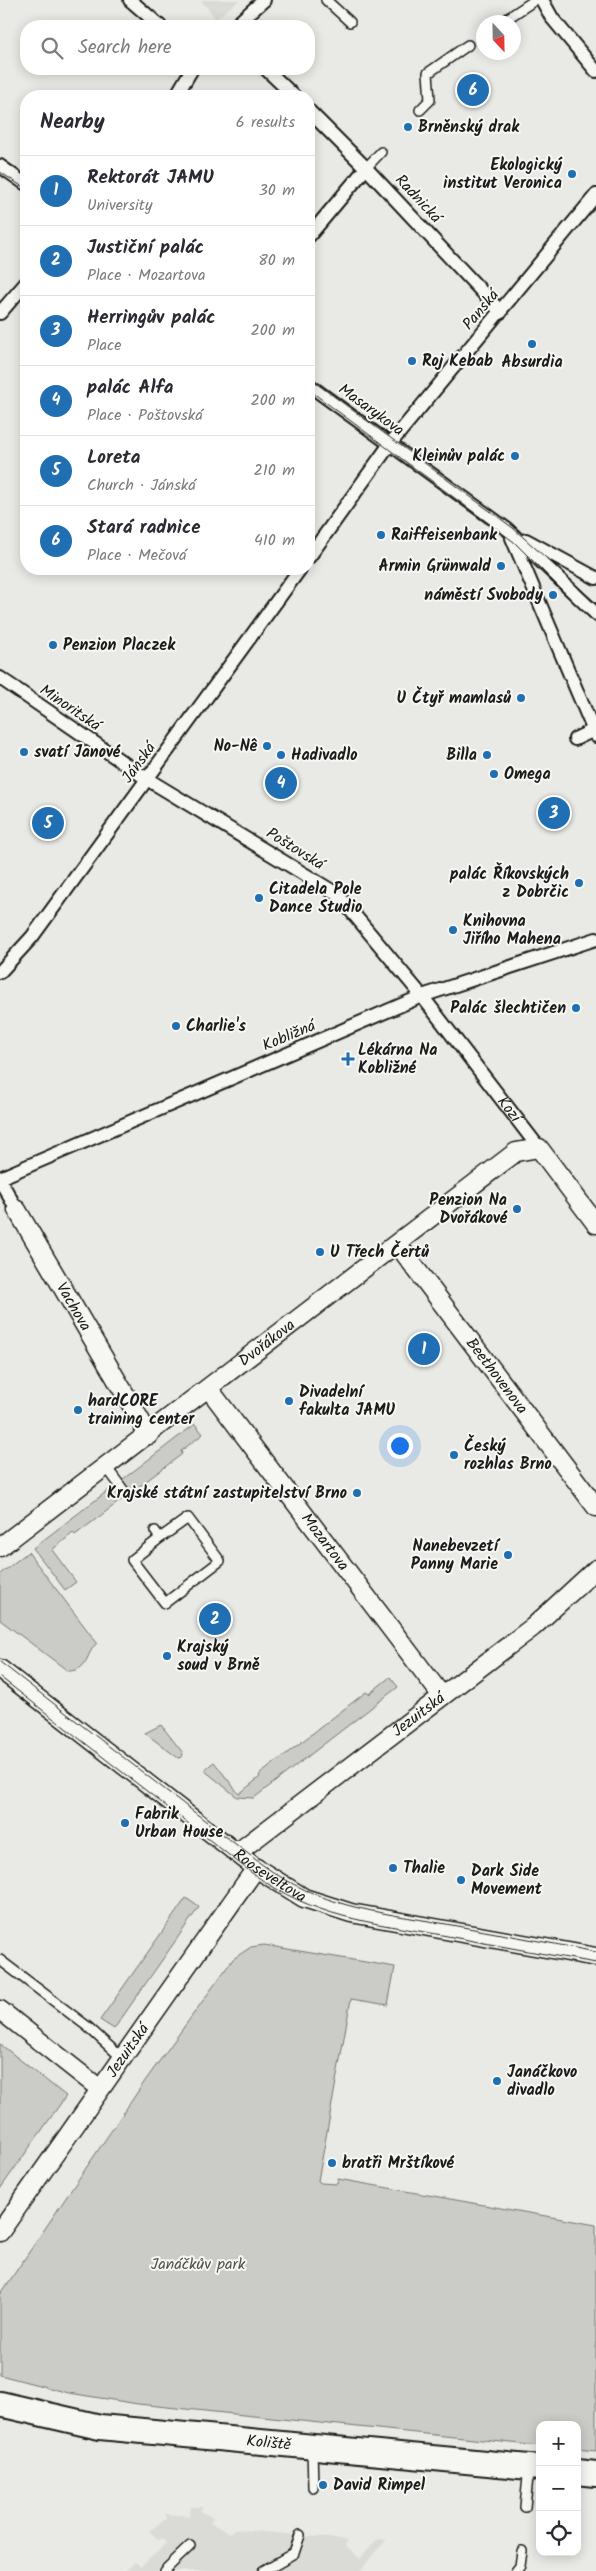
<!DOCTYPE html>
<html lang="en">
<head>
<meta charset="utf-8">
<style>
  :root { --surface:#fff; --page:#f7f7f7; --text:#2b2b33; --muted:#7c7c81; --line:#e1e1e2; --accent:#1f6fb2 }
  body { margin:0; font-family:Kalam,sans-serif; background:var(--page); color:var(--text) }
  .controls { position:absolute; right:15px; bottom:15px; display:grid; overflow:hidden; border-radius:10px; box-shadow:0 2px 12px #0003 }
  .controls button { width:45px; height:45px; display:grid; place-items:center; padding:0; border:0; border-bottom:1px solid var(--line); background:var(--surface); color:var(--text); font:25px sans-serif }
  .compass { position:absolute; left:476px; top:15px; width:45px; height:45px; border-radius:50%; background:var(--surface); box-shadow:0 2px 12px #0003; rotate:158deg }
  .you { position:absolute; left:399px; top:1445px; width:18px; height:18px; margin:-12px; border:4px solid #fff; border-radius:50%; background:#1a73e8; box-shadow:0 0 0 8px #1a73e833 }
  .badge { display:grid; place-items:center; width:32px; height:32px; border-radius:50%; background:var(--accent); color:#fff; font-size:16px; font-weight:700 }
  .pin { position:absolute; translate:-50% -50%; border:2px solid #fff; box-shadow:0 1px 5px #0006 }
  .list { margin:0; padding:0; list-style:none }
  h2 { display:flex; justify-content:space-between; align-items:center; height:65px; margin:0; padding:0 20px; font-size:21px }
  h2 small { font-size:16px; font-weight:400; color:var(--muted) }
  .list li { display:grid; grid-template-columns:32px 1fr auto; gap:15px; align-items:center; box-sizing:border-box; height:70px; padding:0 20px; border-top:1px solid var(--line) }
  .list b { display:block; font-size:19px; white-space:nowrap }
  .list p { margin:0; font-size:16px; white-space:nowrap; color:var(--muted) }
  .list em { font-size:16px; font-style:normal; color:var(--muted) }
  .icon { flex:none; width:28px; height:28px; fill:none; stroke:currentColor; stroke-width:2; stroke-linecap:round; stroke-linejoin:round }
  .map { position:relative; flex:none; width:596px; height:2571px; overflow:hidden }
  .search { position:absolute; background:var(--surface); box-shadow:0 2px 12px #0003; left:20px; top:20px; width:295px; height:55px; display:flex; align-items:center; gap:12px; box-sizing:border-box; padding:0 18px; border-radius:20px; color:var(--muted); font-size:19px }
  .panel { position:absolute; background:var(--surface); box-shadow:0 2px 12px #0003; left:20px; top:90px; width:295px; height:485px; border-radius:20px }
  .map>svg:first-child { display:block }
  .built { fill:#dadad6 }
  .green { fill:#cbcbc7; stroke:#747472 }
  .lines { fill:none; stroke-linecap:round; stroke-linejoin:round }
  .service-casing { stroke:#1c1c1c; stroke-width:12 }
  .pedestrian-casing { stroke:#1c1c1c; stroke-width:16 }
  .minor-casing { stroke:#1c1c1c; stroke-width:21 }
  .secondary-casing { stroke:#1c1c1c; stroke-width:28 }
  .service { stroke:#f6f6f2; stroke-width:9 }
  .pedestrian { stroke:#f6f6f2; stroke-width:12 }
  .minor { stroke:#f6f6f2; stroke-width:18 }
  .secondary { stroke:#f6f6f2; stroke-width:24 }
  .tram { stroke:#1c1c1c; stroke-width:1 }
  .poi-dot { fill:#1f6fb2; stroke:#f6f6f2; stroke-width:2 }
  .labels { text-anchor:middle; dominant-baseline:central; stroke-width:4; stroke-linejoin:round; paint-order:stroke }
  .poi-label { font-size:16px; font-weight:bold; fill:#1c1c1c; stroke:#f6f6f2; text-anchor:start }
  .street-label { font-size:16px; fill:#1c1c1c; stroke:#f6f6f2 }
  .park-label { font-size:16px; fill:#51514f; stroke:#f6f6f2 }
</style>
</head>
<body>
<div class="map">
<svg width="596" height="2571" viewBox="0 0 596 2571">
  <rect width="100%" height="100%" fill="#e9e9e5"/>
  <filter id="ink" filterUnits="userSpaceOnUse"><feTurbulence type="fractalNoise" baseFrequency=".02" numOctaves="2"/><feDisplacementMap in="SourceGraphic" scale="10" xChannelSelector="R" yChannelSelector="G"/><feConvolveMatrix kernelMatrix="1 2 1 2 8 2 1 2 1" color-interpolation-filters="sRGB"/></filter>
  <g filter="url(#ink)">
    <g class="built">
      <path d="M 201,0 L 239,0 L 216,19 Z"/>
      <path d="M 191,2507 L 203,2507 L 200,2511 L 213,2518 L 210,2523 L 230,2533 L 234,2529 L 348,2540 L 345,2545 L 360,2559 L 377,2539 L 386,2540 L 361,2571 L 125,2571 L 135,2562 L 141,2567 L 166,2543 L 162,2538 L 159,2540 L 149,2531 L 166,2519 L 165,2514 L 189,2516 Z"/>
    </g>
    <g class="green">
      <path d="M 195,1424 L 203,1434 L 181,1451 L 182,1454 L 75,1535 L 73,1533 L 52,1550 L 76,1582 L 65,1590 L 33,1548 Z"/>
      <path d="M 28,1552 L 97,1643 C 85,1654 89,1671 68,1671 L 0,1620 L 0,1574 Z"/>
      <path d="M 390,1677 L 398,1687 L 254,1798 L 237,1797 L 204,1770 L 214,1762 L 239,1794 L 260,1777 L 259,1775 L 366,1692 L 369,1694 Z"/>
      <path d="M 161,1725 L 183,1753 L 182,1757 L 178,1758 L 145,1733 Z"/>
      <path d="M 186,1898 L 199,1907 L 114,2029 L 100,2020 Z"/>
      <path d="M 264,1945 L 395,1967 L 388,2005 L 351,1999 L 318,2181 L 321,2183 L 337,2184 L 338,2179 L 596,2225 L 596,2451 L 577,2449 L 577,2425 L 540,2425 L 540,2446 L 138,2404 L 69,2393 L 0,2375 L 0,2295 L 145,2081 L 233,1959 L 251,1947 Z"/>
      <path d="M 0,2044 L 66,2096 L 0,2189 Z"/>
    </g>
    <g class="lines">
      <g class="service-casing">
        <g id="service">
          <path d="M 326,0 L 350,22"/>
          <path d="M 502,22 L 535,0"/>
          <path d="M 420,110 L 430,100 L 428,73 L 468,45"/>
          <path d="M 366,168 L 381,152"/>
          <path d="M 107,1468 L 127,1495"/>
          <path d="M 155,1531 L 160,1538 L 132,1560 L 165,1603 L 220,1561 L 188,1518 L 160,1538"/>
          <path d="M 0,1960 L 88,2027 L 122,2058"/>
          <path d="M 312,2448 L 313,2487"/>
          <path d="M 525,2507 L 529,2467"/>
          <path d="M 164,2571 L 190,2546"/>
          <path d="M 263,2571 L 294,2553 L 300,2535"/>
          <path d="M 516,2571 L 520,2566 L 522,2551"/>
        </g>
      </g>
      <g class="pedestrian-casing">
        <g id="pedestrian">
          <path d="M 130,0 L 160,26"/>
          <path d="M 542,0 L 552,18 L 596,71"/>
          <path d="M 235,26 L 264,0"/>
          <path d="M 266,69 L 294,96"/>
          <path d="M 176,96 L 192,69"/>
          <path d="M 309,111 L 366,168 L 501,312"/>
          <path d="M 0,166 L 26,184"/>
          <path d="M 309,236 L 366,168"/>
          <path d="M 0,313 L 26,283"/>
          <path d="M 309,385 L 508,530 L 596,614"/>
          <path d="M 512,538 L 596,736"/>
          <path d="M 526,540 L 596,578"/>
          <path d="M 309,557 L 390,444 L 596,195"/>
          <path id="s1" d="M 0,678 L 147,779 L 337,894 L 422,996 L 539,1148"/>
          <path d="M 575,739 L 594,730"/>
          <path d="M 0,972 L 32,937 L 300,569"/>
          <path d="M 0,1178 L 422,996 L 596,939"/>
          <path d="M 0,1180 L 17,1210"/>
        </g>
      </g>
      <g class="minor-casing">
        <g id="minor">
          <path id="s2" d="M 17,1210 L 149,1435"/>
          <path id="s3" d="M 398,1245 L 596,1507"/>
          <path id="s4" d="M 209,1389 L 442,1696"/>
          <path id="s5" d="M 0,1547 L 516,1152 L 539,1148 L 596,1224"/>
          <path id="s6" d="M 0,1669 L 256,1868 L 304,1898 L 351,1913 L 596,1957"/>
          <path id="s7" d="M 234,1851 L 242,1849 L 533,1627 L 596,1569"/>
          <path d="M 0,2010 L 100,2089"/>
          <path id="s8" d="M 0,2232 L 256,1868"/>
        </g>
      </g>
      <g class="secondary-casing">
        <g id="secondary">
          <path id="s9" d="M 0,2404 L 100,2427 L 540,2468"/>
          <path d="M 577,2472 L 596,2474"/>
        </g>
      </g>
      <use href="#service" class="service"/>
      <use href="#pedestrian" class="pedestrian"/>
      <use href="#minor" class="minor"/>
      <use href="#secondary" class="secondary"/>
      <g class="tram">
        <path d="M 0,158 L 26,177"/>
        <path d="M 0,172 L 26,189"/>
        <path d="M 309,378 L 513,528 L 596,603"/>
        <path d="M 309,390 L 514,542 L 596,624"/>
        <path d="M 0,1662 L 260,1863 C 321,1908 374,1911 446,1924 C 496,1933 546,1942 596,1952"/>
        <path d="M 0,1677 L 252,1873 C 314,1918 369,1922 442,1935 C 493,1945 545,1954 596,1963"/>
      </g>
    </g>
  </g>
  <g class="poi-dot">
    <circle cx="408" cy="127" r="5"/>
    <circle cx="572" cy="174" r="5"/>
    <circle cx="532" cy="344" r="5"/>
    <circle cx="412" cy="361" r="5"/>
    <circle cx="515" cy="456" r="5"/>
    <circle cx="381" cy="535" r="5"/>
    <circle cx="501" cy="566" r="5"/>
    <circle cx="553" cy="595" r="5"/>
    <circle cx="53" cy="645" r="5"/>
    <circle cx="521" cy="698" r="5"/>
    <circle cx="267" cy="746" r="5"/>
    <circle cx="24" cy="752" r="5"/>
    <circle cx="281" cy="755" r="5"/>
    <circle cx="487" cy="755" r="5"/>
    <circle cx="494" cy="774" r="5"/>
    <circle cx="579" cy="883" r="5"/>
    <circle cx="259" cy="898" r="5"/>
    <circle cx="453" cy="930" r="5"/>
    <circle cx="576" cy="1008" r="5"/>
    <circle cx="176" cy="1026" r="5"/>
    <path d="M345.5 1051.5h5v5h5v5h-5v5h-5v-5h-5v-5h5z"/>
    <circle cx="517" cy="1209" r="5"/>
    <circle cx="320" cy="1252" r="5"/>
    <circle cx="289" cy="1401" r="5"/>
    <circle cx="78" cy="1410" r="5"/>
    <circle cx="454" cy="1455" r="5"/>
    <circle cx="357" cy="1493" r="5"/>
    <circle cx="508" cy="1555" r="5"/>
    <circle cx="167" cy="1656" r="5"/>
    <circle cx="125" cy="1823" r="5"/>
    <circle cx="393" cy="1868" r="5"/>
    <circle cx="461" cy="1880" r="5"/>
    <circle cx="497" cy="2081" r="5"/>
    <circle cx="332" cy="2163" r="5"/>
    <circle cx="323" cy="2485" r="5"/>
  </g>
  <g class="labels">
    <g class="poi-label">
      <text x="418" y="127">Brněnský drak</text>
      <text x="562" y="165" text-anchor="end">Ekologický<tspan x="562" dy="18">institut Veronica</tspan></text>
      <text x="422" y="361">Roj Kebab</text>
      <text x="532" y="362" text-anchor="middle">Absurdia</text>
      <text x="505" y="456" text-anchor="end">Kleinův palác</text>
      <text x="391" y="535">Raiffeisenbank</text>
      <text x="491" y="566" text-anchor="end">Armin Grünwald</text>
      <text x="543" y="595" text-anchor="end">náměstí Svobody</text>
      <text x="63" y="645">Penzion Placzek</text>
      <text x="511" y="698" text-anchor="end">U Čtyř mamlasů</text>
      <text x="257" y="746" text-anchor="end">No-Nê</text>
      <text x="34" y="752">svatí Janové</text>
      <text x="291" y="755">Hadivadlo</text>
      <text x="477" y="755" text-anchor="end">Billa</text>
      <text x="504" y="774">Omega</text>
      <text x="569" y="874" text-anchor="end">palác Říkovských<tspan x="569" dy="18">z Dobrčic</tspan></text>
      <text x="269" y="889">Citadela Pole<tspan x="269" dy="18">Dance Studio</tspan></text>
      <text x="463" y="921">Knihovna<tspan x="463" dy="18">Jiřího Mahena</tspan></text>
      <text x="566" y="1008" text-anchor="end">Palác šlechtičen</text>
      <text x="186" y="1026">Charlie's</text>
      <text x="358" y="1050">Lékárna Na<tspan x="358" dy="18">Kobližné</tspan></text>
      <text x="507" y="1200" text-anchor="end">Penzion Na<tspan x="507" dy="18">Dvořákové</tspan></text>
      <text x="330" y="1252">U Třech Čertů</text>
      <text x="299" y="1392">Divadelní<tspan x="299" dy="18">fakulta JAMU</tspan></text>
      <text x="88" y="1401">hardCORE<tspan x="88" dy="18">training center</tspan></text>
      <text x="464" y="1446">Český<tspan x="464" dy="18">rozhlas Brno</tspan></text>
      <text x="347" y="1493" text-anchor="end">Krajské státní zastupitelství Brno</text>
      <text x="498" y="1546" text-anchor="end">Nanebevzetí<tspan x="498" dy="18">Panny Marie</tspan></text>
      <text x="177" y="1647">Krajský<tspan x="177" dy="18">soud v Brně</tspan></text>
      <text x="135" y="1814">Fabrik<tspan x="135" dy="18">Urban House</tspan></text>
      <text x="403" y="1868">Thalie</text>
      <text x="471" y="1871">Dark Side<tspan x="471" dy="18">Movement</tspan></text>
      <text x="507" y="2072">Janáčkovo<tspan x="507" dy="18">divadlo</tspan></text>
      <text x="342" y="2163">bratři Mrštíkové</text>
      <text x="333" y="2485">David Rimpel</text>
    </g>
    <g class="street-label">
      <text transform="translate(418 199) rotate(47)">Radnická</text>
      <text transform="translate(481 310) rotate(-50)">Panská</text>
      <text transform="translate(371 410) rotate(36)">Masarykova</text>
      <text transform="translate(70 708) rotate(34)">Minoritská</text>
      <text transform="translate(139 763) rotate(-54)">Jánská</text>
      <text transform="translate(295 849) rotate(32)">Poštovská</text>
      <text transform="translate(289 1036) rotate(-23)">Kobližná</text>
      <text stroke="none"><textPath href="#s1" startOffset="676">Kozí</textPath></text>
      <text stroke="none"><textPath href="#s2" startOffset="112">Vachova</textPath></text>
      <text stroke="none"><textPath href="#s5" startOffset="336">Dvořákova</textPath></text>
      <text stroke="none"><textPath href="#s3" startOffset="164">Beethovenova</textPath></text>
      <text stroke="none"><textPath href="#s4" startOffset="192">Mozartova</textPath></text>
      <text stroke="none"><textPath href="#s7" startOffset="230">Jezuitská</textPath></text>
      <text stroke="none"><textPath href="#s6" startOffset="340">Rooseveltova</textPath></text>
      <text stroke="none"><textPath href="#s8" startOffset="222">Jezuitská</textPath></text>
      <text stroke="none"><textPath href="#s9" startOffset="272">Koliště</textPath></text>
    </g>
    <g class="park-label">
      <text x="198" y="2264">Janáčkův park</text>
    </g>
  </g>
</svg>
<div class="controls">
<button>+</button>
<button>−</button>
<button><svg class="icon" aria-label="locate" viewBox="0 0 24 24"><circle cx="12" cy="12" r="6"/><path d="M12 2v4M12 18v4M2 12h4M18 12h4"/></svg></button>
</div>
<svg class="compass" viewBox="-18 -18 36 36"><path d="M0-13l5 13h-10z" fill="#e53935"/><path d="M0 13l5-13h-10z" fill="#7c7c81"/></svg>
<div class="you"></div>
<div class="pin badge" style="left:424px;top:1349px">1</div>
<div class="pin badge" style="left:215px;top:1619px">2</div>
<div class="pin badge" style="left:554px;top:813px">3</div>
<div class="pin badge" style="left:281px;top:783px">4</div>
<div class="pin badge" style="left:48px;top:823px">5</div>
<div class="pin badge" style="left:473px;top:90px">6</div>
<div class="search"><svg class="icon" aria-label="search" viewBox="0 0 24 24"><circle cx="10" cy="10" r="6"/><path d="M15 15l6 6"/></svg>Search here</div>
<section class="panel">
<h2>Nearby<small>6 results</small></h2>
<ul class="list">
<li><span class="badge">1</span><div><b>Rektorát JAMU</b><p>University</p></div><em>30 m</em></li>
<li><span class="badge">2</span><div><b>Justiční palác</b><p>Place · Mozartova</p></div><em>80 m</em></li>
<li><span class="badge">3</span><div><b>Herringův palác</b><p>Place</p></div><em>200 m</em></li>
<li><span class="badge">4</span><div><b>palác Alfa</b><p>Place · Poštovská</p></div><em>200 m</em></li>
<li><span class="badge">5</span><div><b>Loreta</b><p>Church · Jánská</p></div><em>210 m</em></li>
<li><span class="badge">6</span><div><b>Stará radnice</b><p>Place · Mečová</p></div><em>410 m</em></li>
</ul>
</section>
</div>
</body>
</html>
